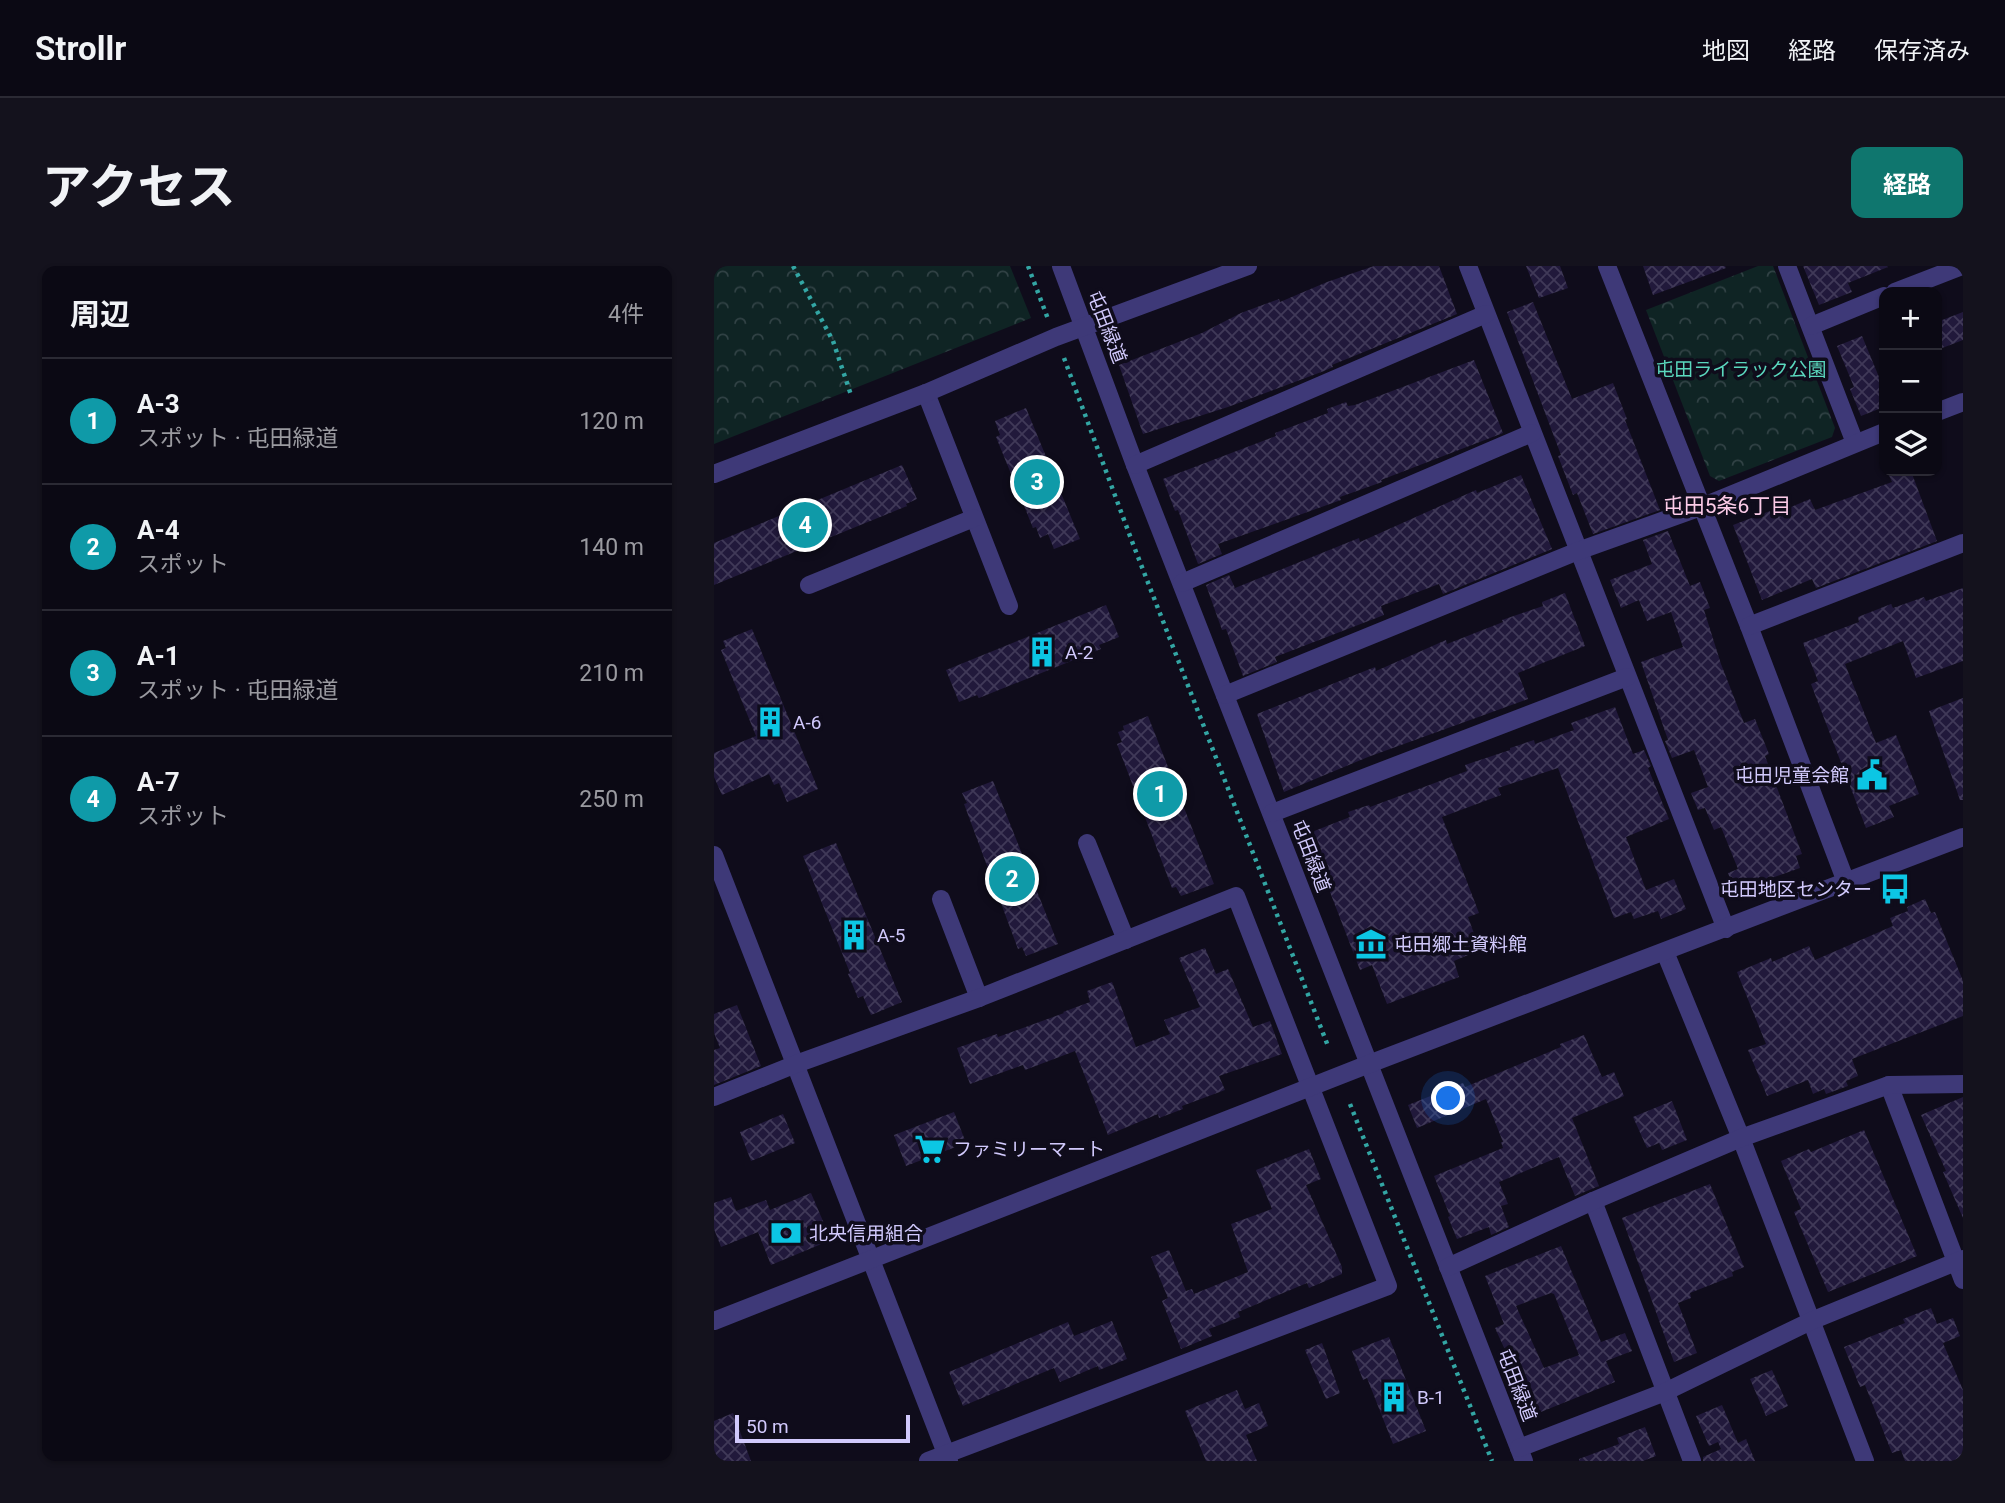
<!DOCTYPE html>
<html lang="ja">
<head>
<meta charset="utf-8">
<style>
  :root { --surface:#0b0914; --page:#14121d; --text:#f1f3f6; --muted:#9a9aa0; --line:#2b2a34; --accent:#0f766e }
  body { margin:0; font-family:Roboto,"Noto Sans JP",sans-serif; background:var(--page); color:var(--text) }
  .controls { position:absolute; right:21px; top:21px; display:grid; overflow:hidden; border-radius:14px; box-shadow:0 2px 5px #0004 }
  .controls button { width:63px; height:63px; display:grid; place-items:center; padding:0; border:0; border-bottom:2px solid var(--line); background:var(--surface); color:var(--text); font:35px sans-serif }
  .scale { position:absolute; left:21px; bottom:18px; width:175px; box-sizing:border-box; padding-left:7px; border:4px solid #d1c9fc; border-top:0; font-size:19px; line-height:24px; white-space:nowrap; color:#d1c9fc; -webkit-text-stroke:5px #0f0c1b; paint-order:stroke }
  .you { position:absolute; left:735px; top:833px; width:24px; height:24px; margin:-18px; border:5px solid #fff; border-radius:50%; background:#1a73e8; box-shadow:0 0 0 10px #1a73e833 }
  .badge { display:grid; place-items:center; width:46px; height:46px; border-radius:50%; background:var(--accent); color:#fff; font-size:23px; font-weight:700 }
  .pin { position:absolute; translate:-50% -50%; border:4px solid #fff; box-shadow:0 2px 7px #0006 }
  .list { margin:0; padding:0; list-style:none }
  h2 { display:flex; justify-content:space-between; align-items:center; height:91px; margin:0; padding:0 28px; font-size:30px }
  h2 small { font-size:23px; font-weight:400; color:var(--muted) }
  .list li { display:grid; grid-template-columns:46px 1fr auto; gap:21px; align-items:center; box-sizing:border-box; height:126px; padding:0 28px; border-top:2px solid var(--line) }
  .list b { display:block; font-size:26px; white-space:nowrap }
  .list p { margin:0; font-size:23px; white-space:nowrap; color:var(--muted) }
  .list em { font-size:23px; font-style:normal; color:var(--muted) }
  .icon { flex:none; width:38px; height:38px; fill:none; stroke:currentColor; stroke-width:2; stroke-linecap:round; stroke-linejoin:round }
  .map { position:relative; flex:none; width:1249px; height:1195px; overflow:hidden; border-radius:14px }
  header { display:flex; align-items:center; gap:42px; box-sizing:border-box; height:98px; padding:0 35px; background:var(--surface); border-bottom:2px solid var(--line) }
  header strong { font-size:33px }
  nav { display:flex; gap:38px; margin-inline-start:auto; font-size:24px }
  .intro { display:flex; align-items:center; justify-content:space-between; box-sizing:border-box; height:168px; padding:0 42px }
  h1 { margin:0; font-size:49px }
  .button { padding:18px 32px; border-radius:14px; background:var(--accent); color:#fff; font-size:24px; font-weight:700 }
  main { display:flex; gap:42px; padding:0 42px }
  aside { flex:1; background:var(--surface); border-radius:14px; box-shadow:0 2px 5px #0004 }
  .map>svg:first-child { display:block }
  .park { fill:url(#park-crowns) }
  .building { fill:url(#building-cross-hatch); fill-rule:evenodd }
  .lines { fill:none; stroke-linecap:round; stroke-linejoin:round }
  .path { stroke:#33a6a4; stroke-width:4.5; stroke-dasharray:3.5 5; stroke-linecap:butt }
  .minor { stroke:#3e3978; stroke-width:18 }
  .labels { text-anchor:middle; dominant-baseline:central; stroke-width:7; stroke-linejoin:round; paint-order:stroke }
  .street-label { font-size:19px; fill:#d1c9fc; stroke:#0f0c1b }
  .park-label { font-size:19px; fill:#5ad7bd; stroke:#0f0c1b }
  .poi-label { font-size:19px; fill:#d1c9fc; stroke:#0f0c1b; text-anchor:start }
  .neighbourhood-label { font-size:21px; fill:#fccbe8; stroke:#0f0c1b }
</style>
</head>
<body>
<header>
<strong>Strollr</strong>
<nav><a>地図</a><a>経路</a><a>保存済み</a></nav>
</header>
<div class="intro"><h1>アクセス</h1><a class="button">経路</a></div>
<main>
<aside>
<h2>周辺<small>4件</small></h2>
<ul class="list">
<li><span class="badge" style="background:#0f9aa8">1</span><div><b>A-3</b><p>スポット · 屯田緑道</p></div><em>120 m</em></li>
<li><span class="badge" style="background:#0f9aa8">2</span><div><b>A-4</b><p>スポット</p></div><em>140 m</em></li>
<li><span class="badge" style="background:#0f9aa8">3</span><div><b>A-1</b><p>スポット · 屯田緑道</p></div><em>210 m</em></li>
<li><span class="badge" style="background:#0f9aa8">4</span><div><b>A-7</b><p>スポット</p></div><em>250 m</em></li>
</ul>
</aside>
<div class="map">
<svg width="1249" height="1195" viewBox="0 0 1249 1195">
  <defs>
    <pattern id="park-crowns" width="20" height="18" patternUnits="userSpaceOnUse" patternTransform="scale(1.75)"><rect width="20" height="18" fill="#0f2424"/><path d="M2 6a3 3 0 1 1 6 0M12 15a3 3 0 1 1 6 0" fill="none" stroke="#314245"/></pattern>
    <pattern id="building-cross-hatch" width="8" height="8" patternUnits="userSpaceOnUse" patternTransform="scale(1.75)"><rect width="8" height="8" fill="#21193b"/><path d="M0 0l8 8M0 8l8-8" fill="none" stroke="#403958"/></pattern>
  </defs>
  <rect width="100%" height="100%" fill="#0f0c1b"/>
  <g class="park">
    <path d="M 0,0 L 296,0 L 317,52 L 0,178 Z"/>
    <path d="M 1044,0 L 1059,0 L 1121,162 L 1118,171 L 1005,215 L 996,210 L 932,44 Z"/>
  </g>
  <g class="building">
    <path d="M 660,0 L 725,0 L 743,48 L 618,99 L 619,101 L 610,105 L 514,141 L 429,168 L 405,99 L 488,67 L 527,47 L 565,33 L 566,36 L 613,16 Z"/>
    <path d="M 812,0 L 846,0 L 854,22 L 825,32 Z"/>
    <path d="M 929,0 L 1011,0 L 1012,2 L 939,29 Z"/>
    <path d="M 1089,0 L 1173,0 L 1174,1 L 1134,17 L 1138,26 L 1105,39 Z"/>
    <path d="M 819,36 L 858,133 L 899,117 L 913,153 L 911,154 L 946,244 L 879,268 L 863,227 L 859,229 L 844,190 L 847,189 L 793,46 Z"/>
    <path d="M 1249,46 L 1249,74 L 1223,84 L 1223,56 Z"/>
    <path d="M 1148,70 L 1165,111 L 1170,109 L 1170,141 L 1147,150 L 1136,123 L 1140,121 L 1123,80 Z"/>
    <path d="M 760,94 L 789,167 L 667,214 L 668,216 L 626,231 L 627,234 L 504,278 L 508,288 L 484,298 L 464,244 L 461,245 L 449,213 L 562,170 L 561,167 L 614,147 L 613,143 L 632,136 L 634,140 L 641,139 Z"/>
    <path d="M 312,142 L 366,273 L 340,283 L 334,268 L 326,272 L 322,261 L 319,262 L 282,171 L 286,169 L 281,155 Z"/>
    <path d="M 188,199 L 203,233 L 192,238 L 193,240 L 0,319 L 0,277 Z"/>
    <path d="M 1173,205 L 1197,205 L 1223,275 L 1102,322 L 1098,313 L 1048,334 L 1019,259 L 1056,245 L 1058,249 L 1096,233 L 1101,244 L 1178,216 Z"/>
    <path d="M 807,209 L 838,283 L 729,328 L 725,318 L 667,340 L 670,349 L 561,391 L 563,396 L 529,410 L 512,363 L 508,364 L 492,319 L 515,309 L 521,322 L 645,272 L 646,276 L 762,224 L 763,227 Z"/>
    <path d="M 954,265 L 976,320 L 986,316 L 996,342 L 990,344 L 1007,398 L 1030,457 L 1041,453 L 1055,488 L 1051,490 L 1088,588 L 1082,590 L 1086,602 L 1021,625 L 1014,607 L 1024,603 L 1007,561 L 1000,564 L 991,542 L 984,544 L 977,527 L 994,521 L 980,484 L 958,492 L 951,475 L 954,474 L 927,396 L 969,381 L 957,346 L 933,355 L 925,334 L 907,342 L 896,314 L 938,298 L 929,274 Z"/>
    <path d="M 1249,322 L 1249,395 L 1202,412 L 1189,375 L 1131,398 L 1162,477 L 1182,469 L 1205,528 L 1175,540 L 1180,551 L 1152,562 L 1097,418 L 1104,415 L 1089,377 L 1145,356 L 1144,351 L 1177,338 L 1179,342 L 1210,331 L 1212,335 Z"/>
    <path d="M 851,327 L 871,380 L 804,407 L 814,433 L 654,491 L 570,526 L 543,448 L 661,401 L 662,405 L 732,374 L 733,378 L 789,356 L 788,354 L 829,340 L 828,336 Z"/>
    <path d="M 392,339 L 405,371 L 385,379 L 387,383 L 265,432 L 263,429 L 245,436 L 232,404 Z"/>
    <path d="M 38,363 L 104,523 L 73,536 L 65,517 L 60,519 L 55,508 L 8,529 L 0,511 L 0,487 L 42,470 L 7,384 L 12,382 L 9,375 Z"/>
    <path d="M 1249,432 L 1249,534 L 1246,534 L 1215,445 Z"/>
    <path d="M 901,441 L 919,488 L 930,484 L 937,500 L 934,502 L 955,553 L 912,571 L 932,624 L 960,613 L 972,643 L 947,653 L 944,645 L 920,653 L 917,646 L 900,652 L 844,502 L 784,522 L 787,529 L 728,551 L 765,647 L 754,651 L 762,673 L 754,689 L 740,695 L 745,711 L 673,738 L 658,699 L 646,704 L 606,600 L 603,601 L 590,569 L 636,551 L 634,546 L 655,539 L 656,541 L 753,505 L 751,499 L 796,484 L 796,482 L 820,474 L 821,478 L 860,464 L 857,457 Z"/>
    <path d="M 434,450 L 500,618 L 467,630 L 462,621 L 458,622 L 403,478 L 408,476 L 404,466 L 410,464 L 409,460 Z"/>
    <path d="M 279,515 L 344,678 L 312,690 L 308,681 L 304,683 L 250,538 L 253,537 L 248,527 Z"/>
    <path d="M 122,577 L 188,736 L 157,749 L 149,730 L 144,732 L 134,708 L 136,707 L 89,590 Z"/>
    <path d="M 1211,633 L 1217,647 L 1221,646 L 1249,715 L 1249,750 L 1138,793 L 1144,810 L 1132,815 L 1134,820 L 1112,828 L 1110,823 L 1099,828 L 1094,814 L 1053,830 L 1034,784 L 1052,778 L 1023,706 L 1057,692 L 1058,696 L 1095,680 L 1101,694 L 1179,660 L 1176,652 L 1194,645 L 1193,641 Z"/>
    <path d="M 491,682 L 502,708 L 514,703 L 539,761 L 556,755 L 568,788 L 505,810 L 511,824 L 468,840 L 469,843 L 445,852 L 444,848 L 394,869 L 361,785 L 311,804 L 309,799 L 256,818 L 243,782 L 283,768 L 284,771 L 350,747 L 349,746 L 376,736 L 373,725 L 398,716 L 422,781 L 456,768 L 450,754 L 486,741 L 465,692 Z"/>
    <path d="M 23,739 L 47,800 L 0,819 L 0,784 L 6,782 L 0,767 L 0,748 Z"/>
    <path d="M 870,769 L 888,811 L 900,806 L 910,830 L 858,852 L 885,920 L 861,930 L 845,891 L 785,916 L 794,938 L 787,940 L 795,961 L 777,969 L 775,961 L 743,973 L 734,951 L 736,950 L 720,910 L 789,882 L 787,876 L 789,876 L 772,833 L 703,862 L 694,839 L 749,817 L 751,821 L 847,781 L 846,778 Z"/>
    <path d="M 1249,831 L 1249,952 L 1229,906 L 1232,905 L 1207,849 Z"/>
    <path d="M 958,835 L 973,874 L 948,884 L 945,877 L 933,882 L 919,851 Z"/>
    <path d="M 240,846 L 252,877 L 192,900 L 180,869 Z"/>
    <path d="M 69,848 L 81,877 L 37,895 L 26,866 Z"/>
    <path d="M 1150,864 L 1203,990 L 1114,1026 L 1080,946 L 1087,943 L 1067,895 L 1095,883 L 1097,886 Z"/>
    <path d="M 595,883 L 607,913 L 592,919 L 628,1001 L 628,1008 L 595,1022 L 593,1017 L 524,1046 L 526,1051 L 495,1063 L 498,1070 L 467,1083 L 448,1035 L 454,1032 L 437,991 L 455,984 L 472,1025 L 478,1023 L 480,1028 L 534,1006 L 517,958 L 558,943 L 542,904 Z"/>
    <path d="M 996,918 L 1030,1001 L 1018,1006 L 1019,1010 L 976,1027 L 977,1032 L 964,1037 L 983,1087 L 960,1096 L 908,952 Z"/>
    <path d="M 97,927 L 117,974 L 57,999 L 44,966 L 7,981 L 0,963 L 0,937 L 17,931 L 22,945 L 52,934 L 56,944 Z"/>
    <path d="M 847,980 L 887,1076 L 911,1067 L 918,1085 L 892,1095 L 901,1116 L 817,1150 L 802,1108 L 781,1062 L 790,1058 L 771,1010 ZM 837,1027 L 840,1028 L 865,1089 L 830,1102 L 802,1040 Z"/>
    <path d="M 1217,1042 L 1223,1058 L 1239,1052 L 1246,1070 L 1229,1077 L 1249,1124 L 1249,1195 L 1191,1195 L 1187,1184 L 1178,1187 L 1151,1119 L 1146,1121 L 1130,1081 L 1191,1057 L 1189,1053 Z"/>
    <path d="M 398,1055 L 413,1093 L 385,1104 L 384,1100 L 346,1116 L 340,1102 L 249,1140 L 235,1106 L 354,1056 L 360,1070 Z"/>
    <path d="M 675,1071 L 712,1165 L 679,1178 L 653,1112 L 649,1114 L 638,1085 Z"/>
    <path d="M 608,1077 L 626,1127 L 612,1133 L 591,1084 Z"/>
    <path d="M 1058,1104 L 1074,1140 L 1052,1150 L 1036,1113 Z"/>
    <path d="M 523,1124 L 531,1143 L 545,1137 L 554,1160 L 532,1169 L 543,1195 L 492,1195 L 471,1145 Z"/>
    <path d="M 1008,1139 L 1024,1177 L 1032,1173 L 1041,1195 L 989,1195 L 989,1191 L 1007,1183 L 1004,1176 L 995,1180 L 982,1150 Z"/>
    <path d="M 19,1147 L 37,1195 L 0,1195 L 0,1155 Z"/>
    <path d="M 931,1161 L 942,1190 L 929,1195 L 865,1195 L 865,1193 L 905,1178 L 903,1172 Z"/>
  </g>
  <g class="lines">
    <g class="path">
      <path d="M 79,0 L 119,75 L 137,129"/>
      <path d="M 314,0 L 334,53"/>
      <path d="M 350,92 L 419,278 L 614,780"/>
      <path d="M 636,838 L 778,1195"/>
    </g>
    <g class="minor">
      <path d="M 347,0 L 421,199 L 810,1195"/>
      <path d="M 754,0 L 1012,663"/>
      <path d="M 893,0 L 1035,360 L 1132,616"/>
      <path d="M 1073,0 L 1141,177"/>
      <path d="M 1181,26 L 1248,0"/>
      <path d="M 1097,60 L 1170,30"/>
      <path d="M 212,127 L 295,340"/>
      <path d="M 1223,146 L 1249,136"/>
      <path d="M 421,199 L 772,48"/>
      <path d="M 0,208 L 212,127 L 342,71 L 534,0"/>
      <path d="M 468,317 L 818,167"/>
      <path d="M 95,319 L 260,252"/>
      <path d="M 1035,360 L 1249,277"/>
      <path d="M 511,429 L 864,285 L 987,241 L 1170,166"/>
      <path d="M 558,547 L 913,411"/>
      <path d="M 373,577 L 412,674"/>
      <path d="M 0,589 L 235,1195"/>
      <path d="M 227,633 L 265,732"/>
      <path d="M 951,686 L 1027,872 L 1151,1195"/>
      <path d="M 1175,819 L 1249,1014"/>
      <path d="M 0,831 L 82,798 L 265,732 L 522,630 L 674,1020 L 214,1195"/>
      <path d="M 879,935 L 978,1195"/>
      <path d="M 734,1001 L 879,935 L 1027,872 L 1175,819 L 1249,818"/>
      <path d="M 0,1055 L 655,798 L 1249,571"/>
      <path d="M 805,1182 L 951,1126 L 1097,1055 L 1249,993"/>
    </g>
  </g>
  <defs>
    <g id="building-bare" transform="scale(2.415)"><path d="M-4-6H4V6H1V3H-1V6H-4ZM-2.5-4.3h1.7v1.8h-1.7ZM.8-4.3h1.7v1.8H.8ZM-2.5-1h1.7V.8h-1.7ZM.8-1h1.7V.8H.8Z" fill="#0cc6e4" stroke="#0f0c1b" stroke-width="2.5" paint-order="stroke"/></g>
    <g id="civic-bare" transform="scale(2.415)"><path d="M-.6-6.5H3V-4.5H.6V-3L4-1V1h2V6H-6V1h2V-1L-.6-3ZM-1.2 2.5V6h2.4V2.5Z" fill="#0cc6e4" stroke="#0f0c1b" stroke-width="2.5" paint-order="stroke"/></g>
    <g id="bus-bare" transform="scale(2.415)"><path d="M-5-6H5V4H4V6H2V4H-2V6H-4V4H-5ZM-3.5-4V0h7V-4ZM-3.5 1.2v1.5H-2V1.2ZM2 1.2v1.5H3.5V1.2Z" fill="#0cc6e4" stroke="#0f0c1b" stroke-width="2.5" paint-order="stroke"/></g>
    <g id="museum-bare" transform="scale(2.415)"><path d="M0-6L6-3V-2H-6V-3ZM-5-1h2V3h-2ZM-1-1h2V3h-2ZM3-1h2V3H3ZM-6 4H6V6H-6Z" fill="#0cc6e4" stroke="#0f0c1b" stroke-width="2.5" paint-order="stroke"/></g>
    <g id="supermarket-bare" transform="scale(2.415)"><path d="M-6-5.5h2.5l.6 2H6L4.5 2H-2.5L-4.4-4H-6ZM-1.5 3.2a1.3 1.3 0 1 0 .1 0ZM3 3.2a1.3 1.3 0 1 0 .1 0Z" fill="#0cc6e4" stroke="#0f0c1b" stroke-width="2.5" paint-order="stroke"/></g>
    <g id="bank-bare" transform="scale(2.415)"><path d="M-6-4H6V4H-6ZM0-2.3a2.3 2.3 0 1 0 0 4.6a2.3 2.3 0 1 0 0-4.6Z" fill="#0cc6e4" stroke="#0f0c1b" stroke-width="2.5" paint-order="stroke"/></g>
  </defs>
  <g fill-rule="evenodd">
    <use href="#building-bare" x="328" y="386"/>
    <use href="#building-bare" x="56" y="456"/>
    <use href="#civic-bare" x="1158" y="509"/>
    <use href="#bus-bare" x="1181" y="623"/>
    <use href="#building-bare" x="140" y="669"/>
    <use href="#museum-bare" x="657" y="678"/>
    <use href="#supermarket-bare" x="216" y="883"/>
    <use href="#bank-bare" x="72" y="967"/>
    <use href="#building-bare" x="680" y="1131"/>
  </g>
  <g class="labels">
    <g class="street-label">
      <text transform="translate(393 61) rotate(69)">屯田緑道</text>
      <text transform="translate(597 590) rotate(69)">屯田緑道</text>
      <text transform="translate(803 1119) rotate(69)">屯田緑道</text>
    </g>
    <g class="park-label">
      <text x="1027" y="103">屯田ライラック公園</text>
    </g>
    <g class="poi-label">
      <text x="351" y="386">A-2</text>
      <text x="79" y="456">A-6</text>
      <text x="1135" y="509" text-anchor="end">屯田児童会館</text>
      <text x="1158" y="623" text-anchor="end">屯田地区センター</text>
      <text x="163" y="669">A-5</text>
      <text x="680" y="678">屯田郷土資料館</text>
      <text x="239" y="883">ファミリーマート</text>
      <text x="95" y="967">北央信用組合</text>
      <text x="703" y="1131">B-1</text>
    </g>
    <g class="neighbourhood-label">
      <text x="1013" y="240">屯田5条6丁目</text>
    </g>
  </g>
</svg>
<div class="controls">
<button>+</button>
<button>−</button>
<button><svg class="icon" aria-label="layers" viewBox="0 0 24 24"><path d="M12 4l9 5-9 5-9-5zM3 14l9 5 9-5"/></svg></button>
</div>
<div class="scale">50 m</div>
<div class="you"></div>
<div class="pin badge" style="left:446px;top:528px;background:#0f9aa8">1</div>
<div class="pin badge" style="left:298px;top:613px;background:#0f9aa8">2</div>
<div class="pin badge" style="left:323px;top:216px;background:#0f9aa8">3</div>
<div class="pin badge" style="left:91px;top:259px;background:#0f9aa8">4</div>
</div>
</main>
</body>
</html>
